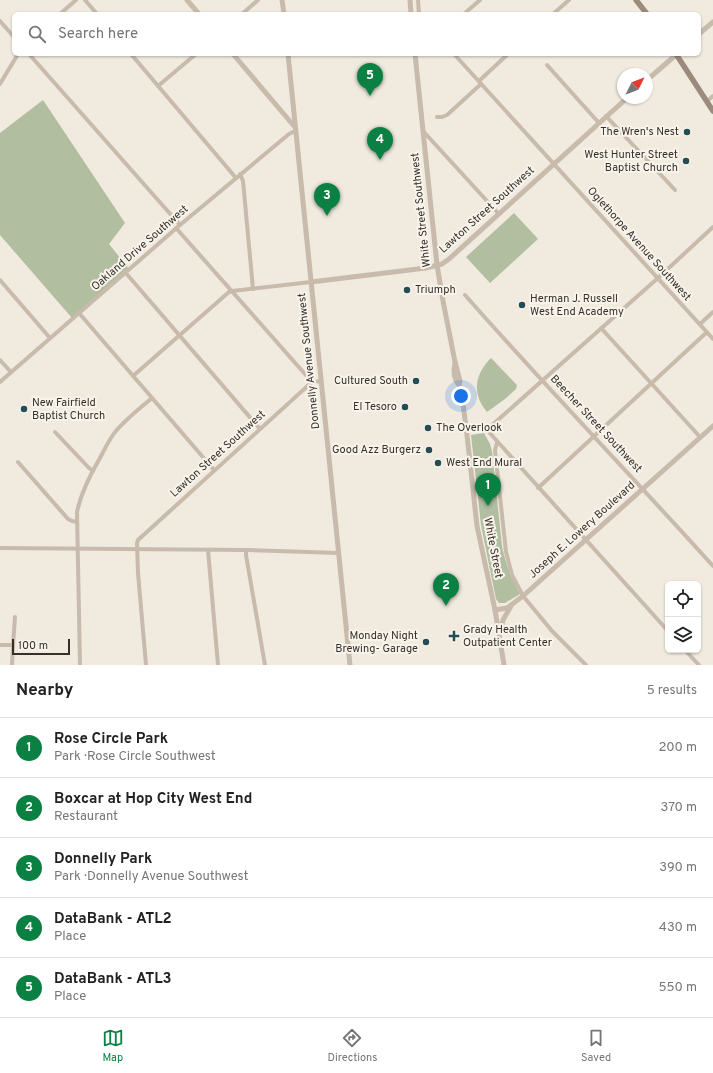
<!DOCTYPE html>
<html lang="en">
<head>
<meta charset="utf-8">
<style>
  :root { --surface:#fff; --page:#f2f2f2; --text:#222; --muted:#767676; --line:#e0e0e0; --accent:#0b8043 }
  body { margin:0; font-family:Overpass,sans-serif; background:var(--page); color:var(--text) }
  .controls { position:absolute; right:12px; bottom:12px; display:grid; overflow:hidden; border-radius:6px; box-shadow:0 1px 3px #0004 }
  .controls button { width:36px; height:36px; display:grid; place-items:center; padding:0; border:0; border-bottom:1px solid var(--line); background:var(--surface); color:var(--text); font:20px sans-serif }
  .compass { position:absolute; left:617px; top:68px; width:36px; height:36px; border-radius:50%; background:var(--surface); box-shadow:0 1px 3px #0004; rotate:48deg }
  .scale { position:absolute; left:12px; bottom:10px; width:58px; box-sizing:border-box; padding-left:4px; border:2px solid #362f2a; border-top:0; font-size:11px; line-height:14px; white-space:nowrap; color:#362f2a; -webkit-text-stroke:3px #f8f4eb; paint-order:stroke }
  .you { position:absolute; left:461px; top:396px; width:14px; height:14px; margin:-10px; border:3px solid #fff; border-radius:50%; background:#1a73e8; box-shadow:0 0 0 6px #1a73e833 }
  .badge { display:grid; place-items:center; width:26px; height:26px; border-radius:50%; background:var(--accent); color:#fff; font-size:13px; font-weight:700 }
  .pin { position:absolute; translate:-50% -33px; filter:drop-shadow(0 1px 2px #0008) }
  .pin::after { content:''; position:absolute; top:21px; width:14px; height:12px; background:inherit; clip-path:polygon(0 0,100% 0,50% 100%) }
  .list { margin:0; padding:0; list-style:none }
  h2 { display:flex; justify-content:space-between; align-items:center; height:52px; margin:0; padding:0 16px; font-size:17px }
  h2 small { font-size:13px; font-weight:400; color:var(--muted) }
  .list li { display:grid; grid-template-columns:26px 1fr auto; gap:12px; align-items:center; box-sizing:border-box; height:60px; padding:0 16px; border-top:1px solid var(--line) }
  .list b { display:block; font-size:15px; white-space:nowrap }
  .list p { margin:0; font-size:13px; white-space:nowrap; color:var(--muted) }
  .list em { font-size:13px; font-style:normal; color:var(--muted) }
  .icon { flex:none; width:22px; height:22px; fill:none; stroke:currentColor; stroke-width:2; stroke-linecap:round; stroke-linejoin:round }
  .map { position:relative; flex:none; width:713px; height:665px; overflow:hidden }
  .search { position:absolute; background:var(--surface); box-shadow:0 1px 3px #0004; left:12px; right:12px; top:12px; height:44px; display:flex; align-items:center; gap:10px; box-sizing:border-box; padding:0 14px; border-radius:6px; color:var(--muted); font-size:15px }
  .sheet { height:352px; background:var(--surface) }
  nav { display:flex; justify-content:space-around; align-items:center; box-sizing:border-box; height:56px; border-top:1px solid var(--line); background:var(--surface); font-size:11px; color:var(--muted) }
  nav a { display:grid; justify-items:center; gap:2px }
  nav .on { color:var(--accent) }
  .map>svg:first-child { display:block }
  .green { fill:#b1bea0 }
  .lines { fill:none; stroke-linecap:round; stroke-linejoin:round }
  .minor { stroke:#c8bbac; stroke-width:4 }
  .tertiary { stroke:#c8bbac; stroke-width:5 }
  .secondary { stroke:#9b8b7d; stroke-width:5.5 }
  .poi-dot { fill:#234c54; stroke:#f8f4eb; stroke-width:1.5 }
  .labels { text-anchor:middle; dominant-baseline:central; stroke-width:4; stroke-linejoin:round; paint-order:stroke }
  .poi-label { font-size:11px; fill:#362f2a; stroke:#f8f4eb; text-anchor:end }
  .street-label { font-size:11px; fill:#362f2a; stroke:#f8f4eb }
</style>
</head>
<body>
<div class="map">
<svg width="713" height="665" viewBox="0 0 713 665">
  <rect width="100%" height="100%" fill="#f0eadf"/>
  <g class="green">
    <path d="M 43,100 L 125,223 L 109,244 L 129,269 L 72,318 L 0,235 L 0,133 Z"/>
    <path d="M 514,213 L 538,239 L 490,283 L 466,257 Z"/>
    <path d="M 491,358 L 517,385 L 516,389 L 505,399 L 487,412 C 472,394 474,375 491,358 Z"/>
    <path d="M 484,433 L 490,444 L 492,451 L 502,546 C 506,565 511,577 520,594 L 505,603 L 499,603 L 496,599 L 481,525 L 471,435 Z"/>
  </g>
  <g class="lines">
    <g class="minor">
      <path d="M 85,0 L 97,14"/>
      <path d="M 418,0 L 419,14"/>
      <path d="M 60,14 L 76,0"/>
      <path d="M 242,14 L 258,0"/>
      <path d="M 464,14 L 480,0"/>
      <path d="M 553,14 L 569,0"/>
      <path d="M 0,21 L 14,37"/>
      <path d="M 29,54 L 180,225"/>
      <path d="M 131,54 L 236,178"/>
      <path d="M 454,54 L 713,339"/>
      <path d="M 547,65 L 599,123"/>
      <path d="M 479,81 L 508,54"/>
      <path d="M 0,84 L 18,54"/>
      <path d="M 158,86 L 196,54"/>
      <path d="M 707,101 L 713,96"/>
      <path d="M 606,116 L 675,190"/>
      <path d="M 437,117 L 442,117 L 447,115 L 481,84"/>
      <path d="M 423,131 L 498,213"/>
      <path d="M 240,174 L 243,181 L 253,289"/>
      <path d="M 176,228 L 312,382"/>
      <path d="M 125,272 L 260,429"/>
      <path d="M 0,280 L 50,338"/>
      <path d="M 465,295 C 546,387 631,475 713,566"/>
      <path d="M 79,313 L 214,470"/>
      <path d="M 700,324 L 713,312"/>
      <path d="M 601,328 L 700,437"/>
      <path d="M 0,360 L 11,372"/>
      <path d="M 133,376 L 229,292 L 232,291 L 311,282"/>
      <path d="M 0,382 L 180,225 L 289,134 L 295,131"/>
      <path d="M 55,432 L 89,468 L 93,471"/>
      <path d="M 497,443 L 495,450 L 506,552 L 512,575 L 523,596 L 538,614 L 552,631 L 586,665"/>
      <path d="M 18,462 L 68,519 L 72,521 L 77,522"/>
      <path d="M 538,488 L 707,332"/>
      <path d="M 0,548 L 246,550 L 339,553"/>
      <path d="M 208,550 L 218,665"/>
      <path d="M 246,550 L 246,555 L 265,665"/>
      <path d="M 668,631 L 488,431 L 490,427 L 658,278 L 713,227"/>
      <path d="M 0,645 L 13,645 L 12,665"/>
      <path d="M 13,645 L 15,617"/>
      <path d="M 685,650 L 699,665"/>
      <path d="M 80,665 L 77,512 C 81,493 90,475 100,458 C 105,449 109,439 116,431 C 126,419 140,408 152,398"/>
      <path d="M 146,665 L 138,573 L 137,543 L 138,540 L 312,382 L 321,381"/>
    </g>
    <g class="tertiary">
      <path d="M 187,0 L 199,14"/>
      <path d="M 282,0 L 284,14"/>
      <path d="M 410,0 L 411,14"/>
      <path d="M 699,34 L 713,22"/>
      <path d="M 233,54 L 294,126"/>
      <path d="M 288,54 L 350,665"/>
      <path d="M 415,54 L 437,265 L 443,301 L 455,362 L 460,381 L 459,385 L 463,404 L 467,435 L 477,526 L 495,610 L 504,665"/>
      <path d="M 647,80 L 677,54"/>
      <path d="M 311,282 L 426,268 L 442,264 L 449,259 L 627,98"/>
      <path d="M 455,363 C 453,371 454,379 459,385"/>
      <path d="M 495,610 L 507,608 L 523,596 L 713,426"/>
      <path d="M 500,632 L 503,620 L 511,606"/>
    </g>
    <g class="secondary">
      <path d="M 636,0 L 647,14"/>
      <path d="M 676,54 L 713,111"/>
    </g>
  </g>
  <g class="poi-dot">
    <circle cx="687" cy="132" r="4"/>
    <circle cx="686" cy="161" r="4"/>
    <circle cx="407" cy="290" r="4"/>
    <circle cx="522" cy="305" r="4"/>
    <circle cx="416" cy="381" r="4"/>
    <circle cx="405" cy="407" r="4"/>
    <circle cx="24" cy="409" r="4"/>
    <circle cx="428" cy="428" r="4"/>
    <circle cx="429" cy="450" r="4"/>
    <circle cx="438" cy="463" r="4"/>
    <path d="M452 630h4v4h4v4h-4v4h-4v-4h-4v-4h4z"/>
    <circle cx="426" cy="642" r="4"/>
  </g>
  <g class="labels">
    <g class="poi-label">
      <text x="679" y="132">The Wren's Nest</text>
      <text x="678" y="155">West Hunter Street<tspan x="678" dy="13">Baptist Church</tspan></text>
      <text x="415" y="290" text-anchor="start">Triumph</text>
      <text x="530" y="299" text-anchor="start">Herman J. Russell<tspan x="530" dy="13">West End Academy</tspan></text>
      <text x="408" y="381">Cultured South</text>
      <text x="32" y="403" text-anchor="start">New Fairfield<tspan x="32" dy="13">Baptist Church</tspan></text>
      <text x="397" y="407">El Tesoro</text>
      <text x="436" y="428" text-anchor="start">The Overlook</text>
      <text x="421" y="450">Good Azz Burgerz</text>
      <text x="446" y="463" text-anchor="start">West End Mural</text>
      <text x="463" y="630" text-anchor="start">Grady Health<tspan x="463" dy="13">Outpatient Center</tspan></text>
      <text x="418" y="636">Monday Night<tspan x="418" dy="13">Brewing- Garage</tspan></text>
    </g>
    <g class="street-label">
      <text transform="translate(421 210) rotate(-96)">White Street Southwest</text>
      <text transform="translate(487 210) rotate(-42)">Lawton Street Southwest</text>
      <text transform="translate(639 244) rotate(48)">Oglethorpe Avenue Southwest</text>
      <text transform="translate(140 248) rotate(-41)">Oakland Drive Southwest</text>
      <text transform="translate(309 361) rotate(-96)">Donnelly Avenue Southwest</text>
      <text transform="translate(596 424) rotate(47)">Beecher Street Southwest</text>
      <text transform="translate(218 454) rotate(-42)">Lawton Street Southwest</text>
      <text transform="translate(582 530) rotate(-42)">Joseph E. Lowery Boulevard</text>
      <text transform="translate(493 548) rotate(79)">White Street</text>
    </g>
  </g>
</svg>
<div class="controls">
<button><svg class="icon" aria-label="locate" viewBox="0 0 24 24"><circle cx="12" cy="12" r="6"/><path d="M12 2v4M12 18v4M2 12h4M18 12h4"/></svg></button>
<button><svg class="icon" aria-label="layers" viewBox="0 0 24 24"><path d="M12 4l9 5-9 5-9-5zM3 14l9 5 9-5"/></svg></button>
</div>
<svg class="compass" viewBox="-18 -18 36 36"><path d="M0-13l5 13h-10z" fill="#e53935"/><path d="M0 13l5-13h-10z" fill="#767676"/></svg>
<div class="scale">100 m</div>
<div class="you"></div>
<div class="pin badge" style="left:488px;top:506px">1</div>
<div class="pin badge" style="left:446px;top:606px">2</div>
<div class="pin badge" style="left:327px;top:216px">3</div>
<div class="pin badge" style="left:380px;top:160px">4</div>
<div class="pin badge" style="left:370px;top:96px">5</div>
<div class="search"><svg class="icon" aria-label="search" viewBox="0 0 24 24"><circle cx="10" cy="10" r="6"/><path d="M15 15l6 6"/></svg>Search here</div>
</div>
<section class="sheet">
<h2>Nearby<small>5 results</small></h2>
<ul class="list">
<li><span class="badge">1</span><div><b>Rose Circle Park</b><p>Park · Rose Circle Southwest</p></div><em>200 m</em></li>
<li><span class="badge">2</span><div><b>Boxcar at Hop City West End</b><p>Restaurant</p></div><em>370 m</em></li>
<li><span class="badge">3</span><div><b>Donnelly Park</b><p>Park · Donnelly Avenue Southwest</p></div><em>390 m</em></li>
<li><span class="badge">4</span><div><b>DataBank - ATL2</b><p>Place</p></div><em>430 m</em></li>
<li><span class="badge">5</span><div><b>DataBank - ATL3</b><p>Place</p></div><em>550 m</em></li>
</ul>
</section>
<nav>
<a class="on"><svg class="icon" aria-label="map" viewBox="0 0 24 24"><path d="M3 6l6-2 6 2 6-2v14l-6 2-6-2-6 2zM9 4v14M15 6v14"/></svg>Map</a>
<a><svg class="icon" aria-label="directions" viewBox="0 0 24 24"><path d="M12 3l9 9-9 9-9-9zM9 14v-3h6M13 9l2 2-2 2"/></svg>Directions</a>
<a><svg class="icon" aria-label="saved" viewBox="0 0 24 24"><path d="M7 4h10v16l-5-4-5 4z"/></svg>Saved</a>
</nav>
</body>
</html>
